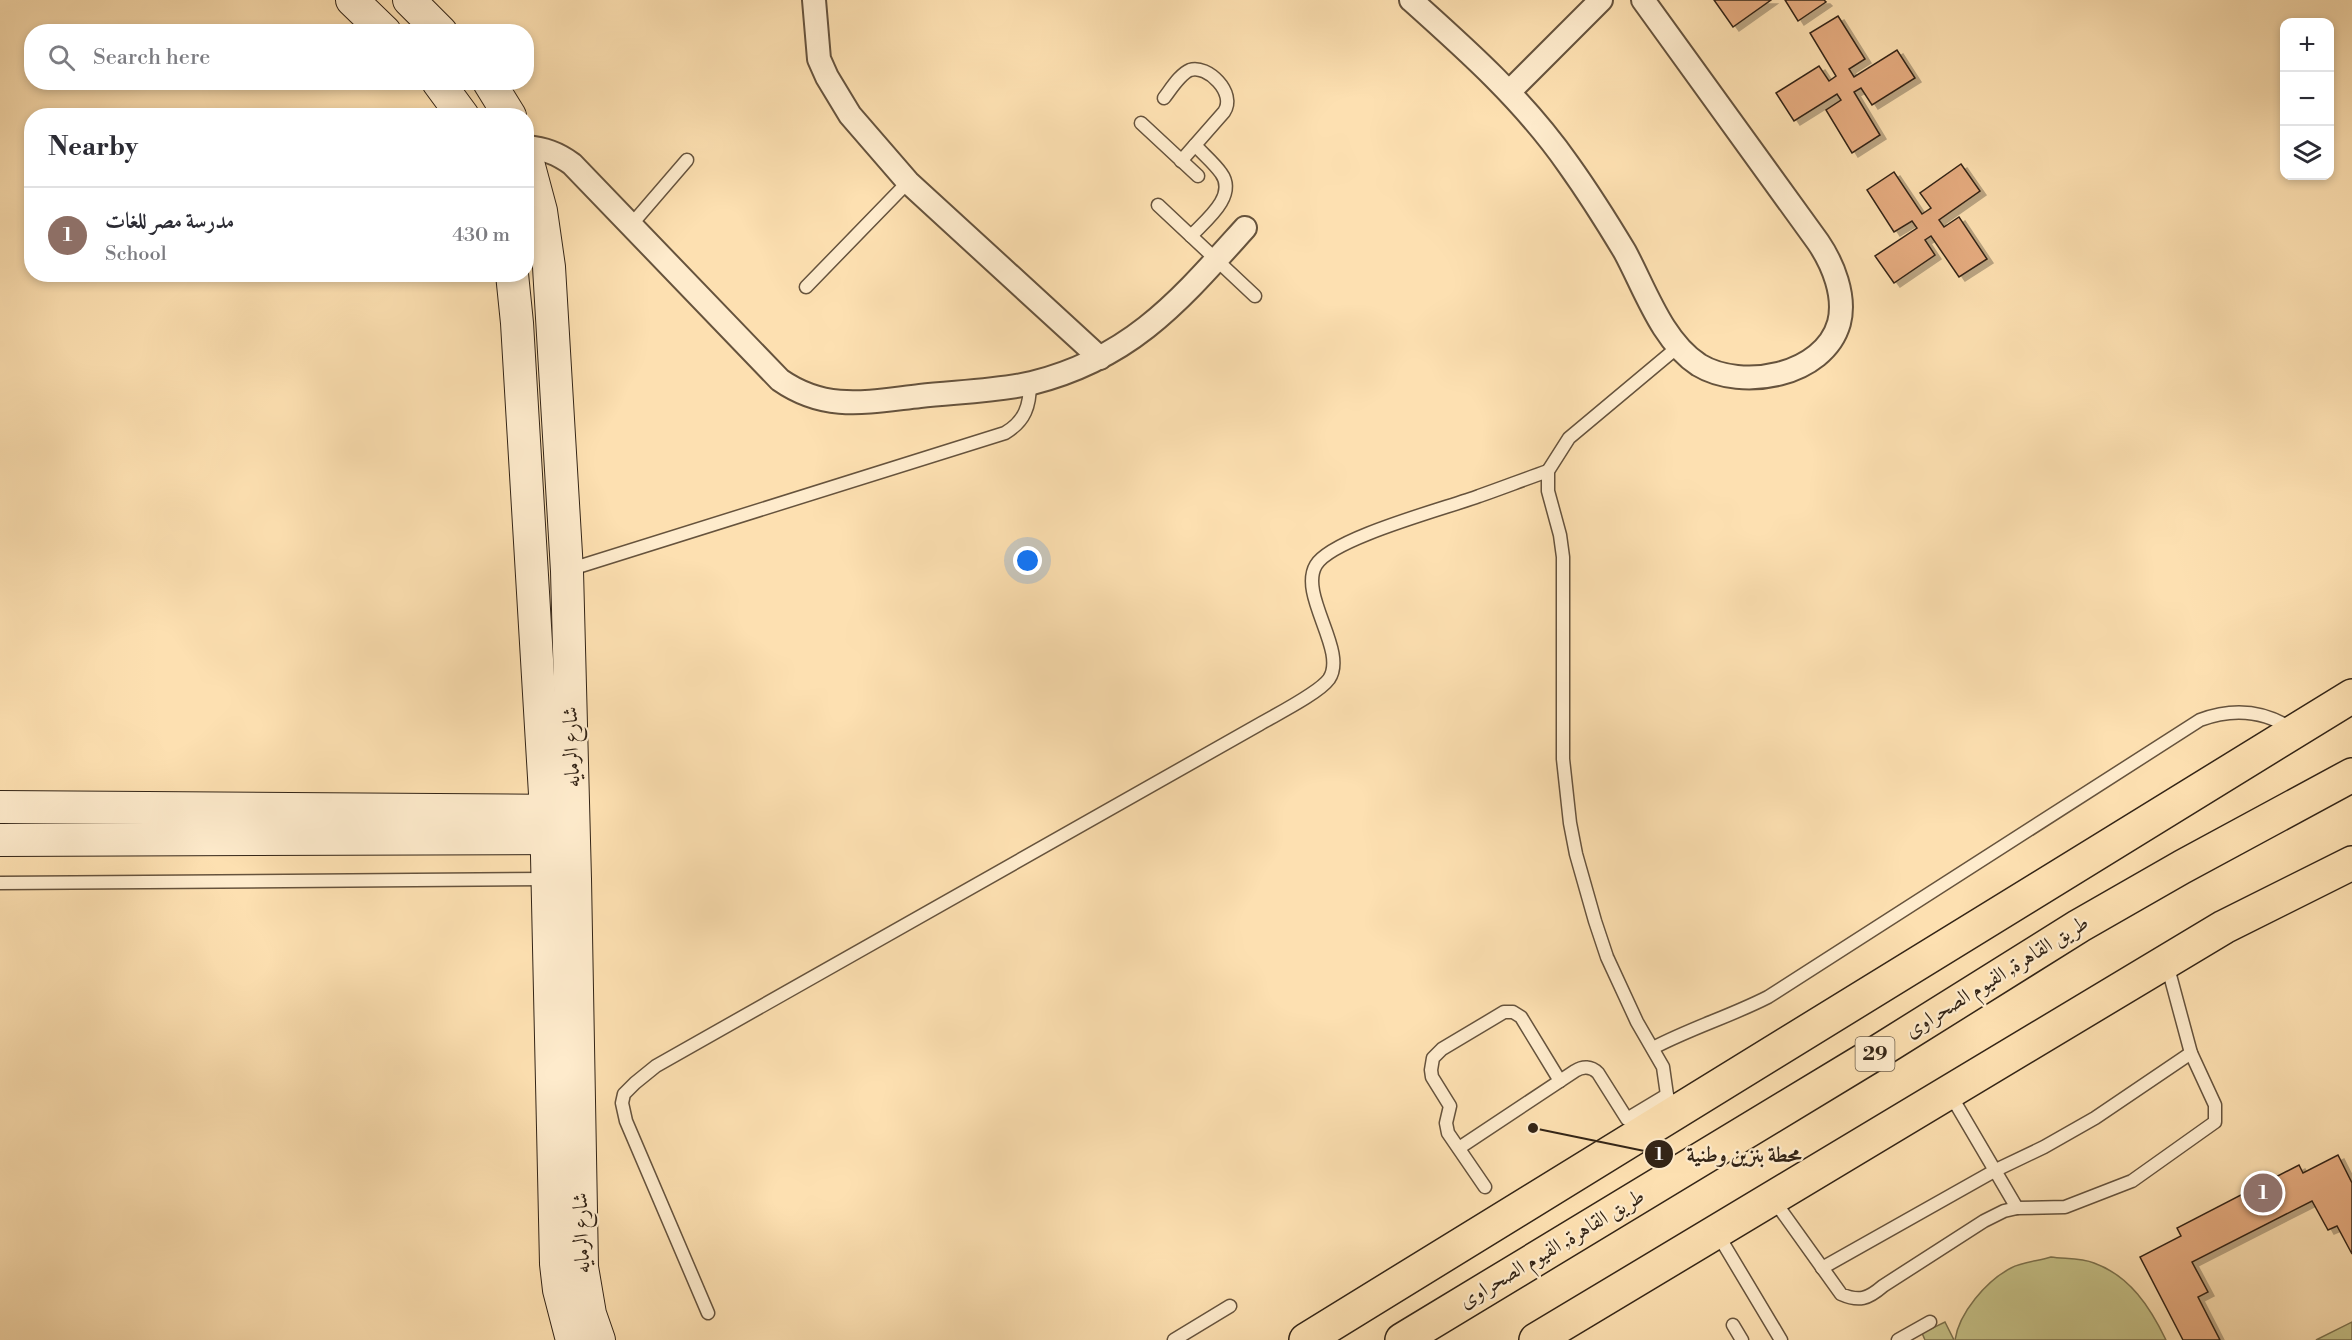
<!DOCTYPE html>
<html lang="en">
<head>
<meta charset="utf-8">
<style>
  :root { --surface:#fff; --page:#f7f7f7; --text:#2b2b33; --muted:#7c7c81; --line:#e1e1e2; --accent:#7c3aed }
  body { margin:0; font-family:"Libre Bodoni",Amiri,serif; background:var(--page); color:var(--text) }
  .controls { position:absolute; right:18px; top:18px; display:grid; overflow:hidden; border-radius:12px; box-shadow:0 3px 9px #0003 }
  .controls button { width:54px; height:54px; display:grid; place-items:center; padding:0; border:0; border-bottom:2px solid var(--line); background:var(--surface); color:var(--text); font:30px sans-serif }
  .you { position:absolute; left:1028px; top:561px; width:21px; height:21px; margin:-15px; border:4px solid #fff; border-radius:50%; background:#1a73e8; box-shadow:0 0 0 9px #1a73e833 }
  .badge { display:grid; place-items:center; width:39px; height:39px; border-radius:50%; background:var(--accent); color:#fff; font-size:20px; font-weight:700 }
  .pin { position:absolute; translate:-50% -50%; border:3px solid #fff; box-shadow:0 2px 6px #0006 }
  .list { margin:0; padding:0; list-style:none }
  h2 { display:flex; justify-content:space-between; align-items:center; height:78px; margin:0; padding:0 24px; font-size:26px }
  h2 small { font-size:20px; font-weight:400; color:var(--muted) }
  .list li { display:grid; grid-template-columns:39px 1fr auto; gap:18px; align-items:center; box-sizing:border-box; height:96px; padding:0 24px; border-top:2px solid var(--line) }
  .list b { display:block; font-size:22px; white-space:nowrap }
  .list p { margin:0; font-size:20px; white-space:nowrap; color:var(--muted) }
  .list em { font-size:20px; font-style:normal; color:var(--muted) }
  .icon { flex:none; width:33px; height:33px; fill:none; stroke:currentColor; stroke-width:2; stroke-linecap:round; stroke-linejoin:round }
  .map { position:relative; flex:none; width:2352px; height:1340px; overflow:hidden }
  .search { position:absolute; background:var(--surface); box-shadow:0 3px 9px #0003; left:24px; top:24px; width:510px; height:66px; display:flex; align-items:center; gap:15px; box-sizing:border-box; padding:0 21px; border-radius:24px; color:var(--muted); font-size:22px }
  .panel { position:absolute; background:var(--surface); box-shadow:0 3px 9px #0003; left:24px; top:108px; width:510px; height:174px; border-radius:24px }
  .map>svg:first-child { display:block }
  .green { fill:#c5c187; stroke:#7c724e; stroke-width:1.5 }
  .building { fill:#e6ac80; stroke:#332416; stroke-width:1.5; filter:url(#shadow) }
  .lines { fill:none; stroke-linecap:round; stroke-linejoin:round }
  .lane-casing { stroke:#66533d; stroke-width:15 }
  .street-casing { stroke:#66533d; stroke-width:26 }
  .secondary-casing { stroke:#332416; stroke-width:34 }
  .primary-casing { stroke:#332416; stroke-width:36 }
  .highway-casing { stroke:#332416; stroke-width:36 }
  .lane { stroke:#feebcc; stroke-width:12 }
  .street { stroke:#feebcc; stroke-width:22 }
  .secondary { stroke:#feebcc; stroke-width:32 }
  .primary { stroke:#fde0b1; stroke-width:33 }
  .highway { stroke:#fde0b1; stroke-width:33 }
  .labels { text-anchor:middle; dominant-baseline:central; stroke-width:4.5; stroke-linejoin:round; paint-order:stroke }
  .shield { fill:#feebcc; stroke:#70604d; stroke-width:1.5 }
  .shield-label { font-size:20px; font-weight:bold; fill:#332416 }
  .street-label { font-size:21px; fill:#332416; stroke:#feebcc }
  .leader { fill:none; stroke:#332416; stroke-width:2 }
  .callout-dot { fill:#332416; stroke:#feebcc; stroke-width:2 }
  .mark-label { font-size:18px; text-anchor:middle; font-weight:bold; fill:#fff }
  .callout-label { font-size:22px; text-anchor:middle; font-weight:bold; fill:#332416; stroke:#feebcc; stroke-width:4.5; stroke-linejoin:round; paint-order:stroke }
</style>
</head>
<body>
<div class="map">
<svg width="2352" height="1340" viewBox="0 0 2352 1340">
  <defs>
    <filter id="shadow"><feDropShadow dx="6" dy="4" stdDeviation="0" flood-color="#0004"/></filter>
  </defs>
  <rect width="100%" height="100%" fill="#fde0b1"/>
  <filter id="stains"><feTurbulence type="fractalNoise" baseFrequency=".00333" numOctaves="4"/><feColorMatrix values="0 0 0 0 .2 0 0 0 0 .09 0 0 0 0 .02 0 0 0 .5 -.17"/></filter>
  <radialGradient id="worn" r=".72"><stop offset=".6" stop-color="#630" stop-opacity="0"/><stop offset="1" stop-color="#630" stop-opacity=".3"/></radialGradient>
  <g class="green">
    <path d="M 2051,1257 C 2064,1259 2081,1258 2094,1263 C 2130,1276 2150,1307 2166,1340 L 1955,1340 C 1959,1313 1986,1281 2011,1268 C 2022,1262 2039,1261 2051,1257 Z"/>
    <path d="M 1945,1322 L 1954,1340 L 1925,1340 L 1922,1333 Z"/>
    <path d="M 2352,1322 L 2352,1340 L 2316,1340 Z"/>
  </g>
  <g class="building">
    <path d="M 1714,0 L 1771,0 L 1733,27 Z"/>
    <path d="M 1785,0 L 1824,0 L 1826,2 L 1798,21 Z"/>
    <path d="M 1838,16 L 1865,59 L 1849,69 L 1854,77 L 1897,50 L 1915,78 L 1872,105 L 1861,88 L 1854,92 L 1880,135 L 1852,153 L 1826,110 L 1841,100 L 1837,94 L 1794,121 L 1776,93 L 1819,66 L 1829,81 L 1836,76 L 1810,33 Z"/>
    <path d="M 1961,164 L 1980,191 L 1939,220 L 1944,227 L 1959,217 L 1987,259 L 1959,277 L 1931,236 L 1925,240 L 1935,255 L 1894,283 L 1875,256 L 1917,228 L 1912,221 L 1894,232 L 1867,190 L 1894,172 L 1922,214 L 1931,208 L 1920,193 Z"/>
    <path d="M 2338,1155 L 2352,1183 L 2352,1254 L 2337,1226 L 2328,1230 L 2312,1201 L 2192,1262 L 2208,1292 L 2198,1297 L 2220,1340 L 2183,1340 L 2140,1257 L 2181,1236 L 2177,1228 L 2299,1165 L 2303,1173 Z"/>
  </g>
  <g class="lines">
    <g class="lane-casing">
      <g id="lane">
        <path d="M 1164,98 C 1171,89 1180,74 1190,70 C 1207,64 1237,93 1224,112 L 1181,161"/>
        <path d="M 1141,123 L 1198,176"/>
        <path d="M 1158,205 L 1255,296"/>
        <path d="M 631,225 L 687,160"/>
        <path d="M 1191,236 C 1205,221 1238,196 1221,173 C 1214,163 1203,154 1195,145"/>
        <path d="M 806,287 L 908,182"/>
        <path d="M 568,570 L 1005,433 C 1025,421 1030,406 1030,383"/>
        <path d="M 0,883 L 547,879"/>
        <path d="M 1653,1048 C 1691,1028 1731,1016 1768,997 L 2200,720 C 2232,708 2263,710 2292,729"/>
        <path d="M 1950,1094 L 2017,1208"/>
        <path d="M 1675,1113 L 1667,1095 L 1663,1067 L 1637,1022 L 1607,957 L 1595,921 L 1576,854 L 1570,823 L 1563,759 L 1563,557 L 1560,535 L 1548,491 L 1548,471 L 1569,438 L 1679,346"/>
        <path d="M 1459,1148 L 1575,1071 C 1583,1066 1591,1066 1598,1073 L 1627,1119 L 1667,1095"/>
        <path d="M 1485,1187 L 1448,1133 L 1446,1123 L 1450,1106 L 1432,1077 L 1431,1070 L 1433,1058 L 1442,1049 L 1504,1012 L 1513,1012 L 1521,1017 L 1560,1081"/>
        <path d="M 1773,1199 L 1841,1294 C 1859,1302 1868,1299 1883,1286 L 1984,1221 L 2004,1211 L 2017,1208 L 2065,1207 L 2132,1181 L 2215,1122 L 2215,1105 L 2191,1053 L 2167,964"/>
        <path d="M 1717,1233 L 1781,1340"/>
        <path d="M 1822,1268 L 1996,1170 L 2044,1147 L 2095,1118 L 2191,1053"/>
        <path d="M 708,1313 L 626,1121 L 622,1103 L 624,1094 L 635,1083 L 656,1066 L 1260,724 C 1277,714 1319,693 1329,679 C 1348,651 1298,595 1316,565 C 1332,538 1447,508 1479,496 C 1502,488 1525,479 1548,471"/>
        <path d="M 1733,1325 L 1742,1340"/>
        <path d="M 1174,1340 L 1230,1306"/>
        <path d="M 1898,1340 L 1930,1322"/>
      </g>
    </g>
    <g class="street-casing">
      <g id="street">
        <path d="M 814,0 L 819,59 L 827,77 L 850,115 L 908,182 L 1100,358"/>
        <path d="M 1411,0 C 1468,51 1524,101 1568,164 C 1588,192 1607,222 1625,252 C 1645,289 1662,341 1699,365 C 1742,391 1824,376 1839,323 C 1846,296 1833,264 1818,242 L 1643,0"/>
        <path d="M 1510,91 L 1601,0"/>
        <path d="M 526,147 C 545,149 557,153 572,164 L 780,380 C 826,412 867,402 920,396 C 955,392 998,391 1032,383 C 1132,358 1180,300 1245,228"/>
      </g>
    </g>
    <g class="secondary-casing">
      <g id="secondary">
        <path d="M 352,0 L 385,32"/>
        <path d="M 409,0 L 441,32"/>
        <path d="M 438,82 L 463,116"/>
        <path d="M 489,82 L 510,116"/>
        <path d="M 526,155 L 541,211 L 549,267 L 567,571 L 575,879 L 582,1267 L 590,1314 L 599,1340"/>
        <path d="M 512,274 L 517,323 L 546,811 L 556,1264 L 559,1290 L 572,1340"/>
        <path d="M 0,807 L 566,811"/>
        <path d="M 0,840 L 566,838"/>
      </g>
    </g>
    <g class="primary-casing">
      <path id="primary" d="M 1306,1340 L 2352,696"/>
    </g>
    <g class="highway-casing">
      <g id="highway">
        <path d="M 1402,1340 L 1876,1053 L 2079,926 L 2182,867 L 2352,775"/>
        <path d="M 1536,1340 L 2224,927 L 2352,863"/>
      </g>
    </g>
    <use href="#lane" class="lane"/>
    <use href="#street" class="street"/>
    <use href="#secondary" class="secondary"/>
    <use href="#primary" class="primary"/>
    <use href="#highway" class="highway"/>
  </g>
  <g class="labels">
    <rect class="shield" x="1855.5" y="1037" width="39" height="34" rx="4.5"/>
    <g class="shield-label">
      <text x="1875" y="1054">29</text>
    </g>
    <g class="street-label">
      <text transform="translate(572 747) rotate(-92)">شارع الرمايه</text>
      <text transform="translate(1997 977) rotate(-32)">طريق القاهرة, الفيوم الصحراوى</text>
      <text transform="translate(582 1233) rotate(-92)">شارع الرمايه</text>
      <text transform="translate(1552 1249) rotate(-31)">طريق القاهرة, الفيوم الصحراوى</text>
    </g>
  </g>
  <path class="leader" d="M1533 1128L1659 1154"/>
  <g class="callout-dot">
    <circle cx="1533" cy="1128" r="6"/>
    <circle cx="1659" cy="1154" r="15"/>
  </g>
  <g class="mark-label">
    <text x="1659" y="1160">1</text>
  </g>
  <g class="callout-label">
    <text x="1744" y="1162">محطة بنزين وطنية</text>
  </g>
  <rect width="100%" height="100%" filter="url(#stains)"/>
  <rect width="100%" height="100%" fill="url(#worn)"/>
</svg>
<div class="controls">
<button>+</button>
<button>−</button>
<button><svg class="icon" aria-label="layers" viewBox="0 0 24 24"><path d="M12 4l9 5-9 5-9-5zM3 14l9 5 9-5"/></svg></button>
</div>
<div class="you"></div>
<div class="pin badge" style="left:2263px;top:1193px;background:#8d6e63">1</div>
<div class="search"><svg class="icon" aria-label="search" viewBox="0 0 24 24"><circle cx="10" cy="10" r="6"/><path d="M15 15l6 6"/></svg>Search here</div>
<section class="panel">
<h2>Nearby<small></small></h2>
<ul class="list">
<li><span class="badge" style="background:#8d6e63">1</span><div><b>مدرسة مصر للغات</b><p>School</p></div><em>430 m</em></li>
</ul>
</section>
</div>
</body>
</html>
